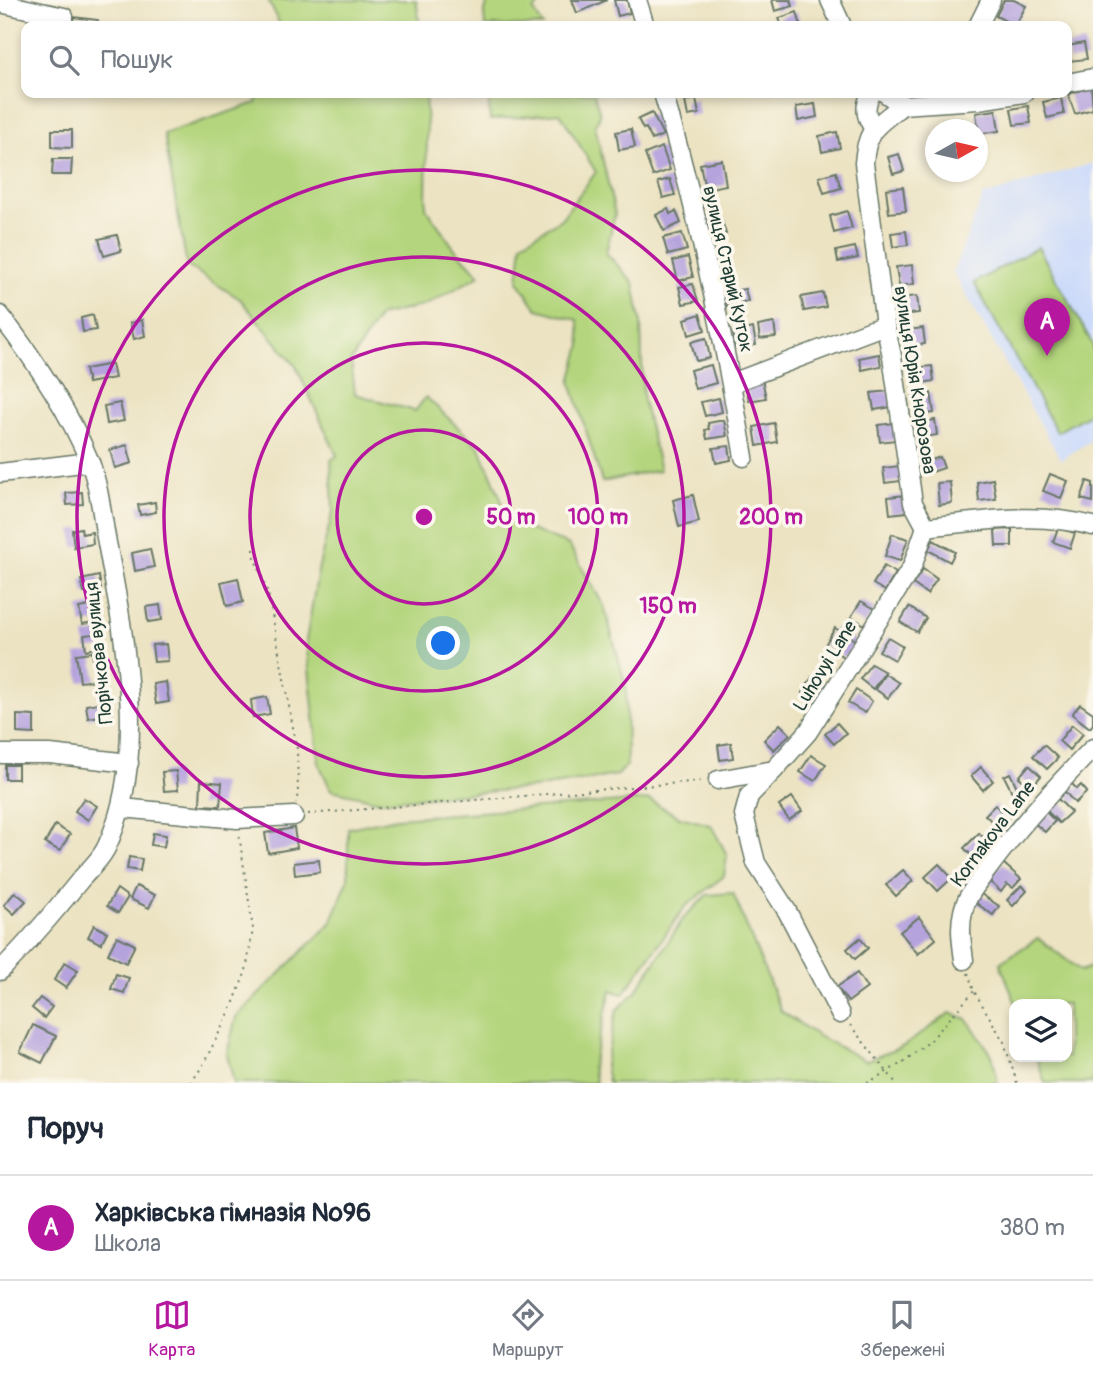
<!DOCTYPE html>
<html lang="uk">
<head>
<meta charset="utf-8">
<style>
  :root { --surface:#fff; --page:#f6f6f7; --text:#1f2937; --muted:#747a83; --line:#e0e1e3; --accent:#b5179e }
  body { margin:0; font-family:Pangolin,sans-serif; background:var(--page); color:var(--text) }
  .controls { position:absolute; right:21px; bottom:21px; display:grid; overflow:hidden; border-radius:14px; box-shadow:0 4px 10px #0003 }
  .controls button { width:63px; height:63px; display:grid; place-items:center; padding:0; border:0; border-bottom:2px solid var(--line); background:var(--surface); color:var(--text); font:35px sans-serif }
  .compass { position:absolute; left:925px; top:119px; width:63px; height:63px; border-radius:50%; background:var(--surface); box-shadow:0 4px 10px #0003; rotate:82deg }
  .you { position:absolute; left:444px; top:644px; width:24px; height:24px; margin:-18px; border:5px solid #fff; border-radius:50%; background:#1a73e8; box-shadow:0 0 0 10px #1a73e833 }
  .badge { display:grid; place-items:center; width:46px; height:46px; border-radius:50%; background:var(--accent); color:#fff; font-size:23px; font-weight:700 }
  .pin { position:absolute; translate:-50% -58px; filter:drop-shadow(0 2px 4px #0008) }
  .pin::after { content:''; position:absolute; top:37px; width:24px; height:21px; background:inherit; clip-path:polygon(0 0,100% 0,50% 100%) }
  .list { margin:0; padding:0; list-style:none }
  h2 { display:flex; justify-content:space-between; align-items:center; height:91px; margin:0; padding:0 28px; font-size:30px }
  h2 small { font-size:23px; font-weight:400; color:var(--muted) }
  .list li { display:grid; grid-template-columns:46px 1fr auto; gap:21px; align-items:center; box-sizing:border-box; height:105px; padding:0 28px; border-top:2px solid var(--line) }
  .list b { display:block; font-size:26px; white-space:nowrap }
  .list p { margin:0; font-size:23px; white-space:nowrap; color:var(--muted) }
  .list em { font-size:23px; font-style:normal; color:var(--muted) }
  .icon { flex:none; width:38px; height:38px; fill:none; stroke:currentColor; stroke-width:2; stroke-linecap:round; stroke-linejoin:round }
  .map { position:relative; flex:none; width:1093px; height:1083px; overflow:hidden }
  .search { position:absolute; background:var(--surface); box-shadow:0 4px 10px #0003; left:21px; right:21px; top:21px; height:77px; display:flex; align-items:center; gap:18px; box-sizing:border-box; padding:0 24px; border-radius:14px; color:var(--muted); font-size:26px }
  .sheet { height:196px; background:var(--surface) }
  nav { display:flex; justify-content:space-around; align-items:center; box-sizing:border-box; height:98px; border-top:2px solid var(--line); background:var(--surface); font-size:19px; color:var(--muted) }
  nav a { display:grid; justify-items:center; gap:4px }
  nav .on { color:var(--accent) }
  .map>svg:first-child { display:block }
  .built { fill:#cddbfa }
  .green { fill:#b4d57d; stroke:#6a8958; stroke-width:2 }
  .building { fill:#b5a3dd }
  .lines { fill:none; stroke-linecap:round; stroke-linejoin:round }
  .minor-casing { stroke:#677766; stroke-width:21 }
  .path { stroke:#677766; stroke-width:2; stroke-dasharray:2 5; stroke-linecap:butt }
  .minor { stroke:#fff; stroke-width:18 }
  .ring { fill:none; stroke:#b5179e; stroke-width:3.5 }
  .labels { text-anchor:middle; dominant-baseline:central; stroke-width:7; stroke-linejoin:round; paint-order:stroke }
  .street-label { font-size:19px; fill:#1f3d34; stroke:#fbf7ec }
  .centre { fill:#b5179e; stroke:#fbf7ec; stroke-width:3.5 }
  .ring-label { font-size:21px; text-anchor:middle; font-weight:bold; fill:#b5179e; stroke:#fbf7ec; stroke-width:7; stroke-linejoin:round; paint-order:stroke }
</style>
</head>
<body>
<div class="map">
<svg width="1093" height="1083" viewBox="0 0 1093 1083">
  <rect width="100%" height="100%" fill="#fbf7ec"/>
  <filter id="ink" filterUnits="userSpaceOnUse"><feTurbulence type="fractalNoise" baseFrequency=".0143" numOctaves="2"/><feDisplacementMap in="SourceGraphic" scale="14" xChannelSelector="R" yChannelSelector="G"/><feConvolveMatrix kernelMatrix="1 2 1 2 8 2 1 2 1" color-interpolation-filters="sRGB"/></filter>
  <filter id="wash" filterUnits="userSpaceOnUse"><feTurbulence type="fractalNoise" baseFrequency=".00686" numOctaves="4" result="noise"/><feDisplacementMap in="SourceGraphic" scale="28" xChannelSelector="R" yChannelSelector="G"/><feGaussianBlur stdDeviation="1.57" result="paint"/><feColorMatrix in="noise" values="0 0 0 0 0 0 0 0 0 0 0 0 0 0 0 0 0 1.4 0 .05"/><feComposite in="paint" operator="in"/></filter>
  <g filter="url(#wash)">
    <rect width="100%" height="100%" fill="#ece3c2"/>
    <path class="built" d="M 1093,163 L 1093,439 L 1061,460 L 953,272 L 983,196 Z"/>
    <g class="green">
      <path d="M 268,0 L 416,0 L 420,26 L 278,26 L 279,22 Z"/>
      <path d="M 488,0 L 542,0 L 534,11 L 543,26 L 485,26 L 484,15 Z"/>
      <path d="M 259,93 L 425,93 L 427,128 L 426,208 L 454,248 L 480,275 L 426,305 L 379,316 L 351,361 L 355,394 L 415,411 L 426,397 L 480,448 L 500,496 L 508,521 L 569,545 L 604,606 L 626,687 L 627,765 L 618,775 L 533,788 L 380,801 L 331,790 L 319,764 L 306,640 L 319,566 L 333,511 L 331,460 L 337,456 L 296,366 L 240,299 L 187,266 L 164,134 L 256,103 Z"/>
      <path d="M 488,93 L 594,93 L 600,115 L 595,126 L 615,214 L 606,253 L 634,283 L 641,322 L 643,400 L 660,470 L 602,482 L 571,382 L 581,345 L 578,320 L 537,309 L 518,281 L 522,243 L 561,219 L 596,172 L 560,113 L 490,120 Z"/>
      <path d="M 1038,247 L 1093,345 L 1093,412 L 1057,432 L 974,283 Z"/>
      <path d="M 649,800 L 680,817 L 711,825 L 727,855 L 724,876 L 685,907 L 623,994 L 611,990 L 592,1067 L 596,1083 L 234,1083 L 227,1054 L 236,1017 L 331,923 L 348,880 L 348,828 L 397,818 Z"/>
      <path d="M 733,893 L 781,1011 L 818,1036 L 866,1061 L 904,1046 L 950,1013 L 967,1019 L 992,1055 L 998,1083 L 608,1083 L 605,1065 L 617,1010 L 635,993 L 683,919 L 707,895 Z"/>
      <path d="M 1038,938 L 1081,971 L 1093,966 L 1093,1083 L 1045,1083 L 1036,1057 L 1067,1057 L 1067,1004 L 1016,1004 L 1000,963 Z"/>
    </g>
    <g id="blocks">
      <g class="building">
        <path d="M 572,0 L 607,0 L 577,13 Z"/>
        <path d="M 614,0 L 627,0 L 630,13 L 618,16 Z"/>
        <path d="M 772,0 L 791,0 L 793,6 L 775,11 Z"/>
        <path d="M 1004,0 L 1014,0 L 1026,6 L 1015,26 L 996,16 Z"/>
        <path d="M 797,12 L 801,26 L 782,26 L 779,18 Z"/>
        <path d="M 73,17 L 98,20 L 97,26 L 72,26 Z"/>
        <path d="M 1084,43 L 1087,59 L 1069,61 L 1067,46 Z"/>
        <path d="M 1091,87 L 1093,109 L 1075,114 L 1068,94 Z"/>
        <path d="M 1061,98 L 1064,114 L 1047,118 L 1043,102 Z"/>
        <path d="M 696,99 L 699,114 L 688,116 L 685,101 Z"/>
        <path d="M 815,104 L 817,117 L 798,121 L 796,107 Z"/>
        <path d="M 1028,106 L 1031,123 L 1014,125 L 1011,109 Z"/>
        <path d="M 996,110 L 999,131 L 979,134 L 976,113 Z"/>
        <path d="M 652,113 L 663,135 L 652,140 L 646,128 L 643,129 L 638,119 Z"/>
        <path d="M 961,119 L 963,130 L 949,130 L 948,121 Z"/>
        <path d="M 631,129 L 635,147 L 619,150 L 616,132 Z"/>
        <path d="M 52,130 L 72,130 L 72,148 L 52,147 Z"/>
        <path d="M 837,132 L 840,148 L 822,152 L 819,136 Z"/>
        <path d="M 662,147 L 670,170 L 653,176 L 645,154 Z"/>
        <path d="M 899,154 L 904,171 L 893,174 L 888,157 Z"/>
        <path d="M 53,159 L 72,159 L 71,175 L 52,175 Z"/>
        <path d="M 722,160 L 726,185 L 705,189 L 700,164 Z"/>
        <path d="M 836,172 L 841,188 L 824,193 L 819,177 Z"/>
        <path d="M 670,179 L 675,195 L 663,198 L 658,182 Z"/>
        <path d="M 903,187 L 906,211 L 889,213 L 886,189 Z"/>
        <path d="M 668,209 L 670,214 L 676,211 L 681,223 L 664,231 L 656,215 Z"/>
        <path d="M 847,211 L 852,228 L 834,233 L 830,216 Z"/>
        <path d="M 721,218 L 726,234 L 707,238 L 703,223 Z"/>
        <path d="M 906,231 L 908,245 L 893,247 L 891,233 Z"/>
        <path d="M 682,233 L 687,250 L 668,255 L 663,238 Z"/>
        <path d="M 117,235 L 121,251 L 104,256 L 99,239 Z"/>
        <path d="M 855,247 L 858,258 L 838,262 L 836,251 Z"/>
        <path d="M 688,257 L 693,277 L 678,281 L 673,261 Z"/>
        <path d="M 912,265 L 914,284 L 899,286 L 896,267 Z"/>
        <path d="M 693,284 L 698,301 L 683,304 L 679,287 Z"/>
        <path d="M 745,289 L 748,301 L 726,306 L 723,293 Z"/>
        <path d="M 823,293 L 826,307 L 804,311 L 801,297 Z"/>
        <path d="M 917,296 L 919,313 L 903,315 L 900,298 Z"/>
        <path d="M 700,314 L 705,330 L 689,335 L 685,319 Z"/>
        <path d="M 93,315 L 96,330 L 83,332 L 81,318 Z"/>
        <path d="M 142,320 L 145,336 L 134,339 L 130,323 Z"/>
        <path d="M 774,323 L 776,337 L 760,339 L 758,326 Z"/>
        <path d="M 753,328 L 756,345 L 736,348 L 733,332 Z"/>
        <path d="M 923,328 L 925,344 L 909,346 L 907,330 Z"/>
        <path d="M 706,338 L 710,358 L 696,361 L 691,342 Z"/>
        <path d="M 879,354 L 881,366 L 862,370 L 859,358 Z"/>
        <path d="M 112,364 L 115,378 L 88,383 L 85,369 Z"/>
        <path d="M 711,365 L 716,383 L 695,389 L 690,370 Z"/>
        <path d="M 932,366 L 934,381 L 916,384 L 913,368 Z"/>
        <path d="M 762,379 L 766,398 L 749,401 L 745,382 Z"/>
        <path d="M 889,391 L 892,407 L 874,410 L 871,393 Z"/>
        <path d="M 931,393 L 934,413 L 916,415 L 913,395 Z"/>
        <path d="M 719,398 L 722,412 L 705,416 L 701,402 Z"/>
        <path d="M 120,403 L 124,421 L 107,424 L 104,406 Z"/>
        <path d="M 724,420 L 727,436 L 707,439 L 705,430 L 709,429 L 708,423 Z"/>
        <path d="M 935,420 L 937,435 L 919,438 L 917,423 Z"/>
        <path d="M 774,423 L 777,442 L 757,446 L 754,427 Z"/>
        <path d="M 894,423 L 896,440 L 880,442 L 878,425 Z"/>
        <path d="M 127,445 L 132,463 L 115,468 L 110,450 Z"/>
        <path d="M 729,446 L 731,460 L 716,463 L 713,448 Z"/>
        <path d="M 940,457 L 944,468 L 926,474 L 922,463 Z"/>
        <path d="M 899,466 L 901,481 L 885,483 L 883,468 Z"/>
        <path d="M 1050,474 L 1068,481 L 1061,498 L 1043,491 Z"/>
        <path d="M 993,479 L 996,499 L 979,501 L 977,482 Z"/>
        <path d="M 1087,481 L 1093,483 L 1093,502 L 1081,499 Z"/>
        <path d="M 950,482 L 952,503 L 939,505 L 937,483 Z"/>
        <path d="M 82,492 L 83,504 L 67,505 L 66,493 Z"/>
        <path d="M 693,495 L 699,522 L 679,527 L 673,500 Z"/>
        <path d="M 905,495 L 907,512 L 890,514 L 888,497 Z"/>
        <path d="M 155,502 L 156,512 L 140,515 L 138,505 Z"/>
        <path d="M 81,528 L 82,534 L 92,532 L 93,544 L 74,547 L 72,530 Z"/>
        <path d="M 1058,528 L 1075,533 L 1070,548 L 1053,542 Z"/>
        <path d="M 1012,529 L 1012,546 L 996,546 L 995,530 Z"/>
        <path d="M 892,534 L 908,539 L 900,561 L 885,556 Z"/>
        <path d="M 933,540 L 955,552 L 950,562 L 928,550 Z"/>
        <path d="M 150,549 L 154,567 L 135,571 L 132,553 Z"/>
        <path d="M 884,566 L 896,573 L 885,591 L 873,584 Z"/>
        <path d="M 923,569 L 937,579 L 927,594 L 913,584 Z"/>
        <path d="M 99,576 L 101,589 L 84,593 L 81,580 Z"/>
        <path d="M 238,578 L 243,602 L 227,606 L 221,582 Z"/>
        <path d="M 861,601 L 875,609 L 865,625 L 851,617 Z"/>
        <path d="M 99,604 L 102,621 L 82,624 L 79,608 Z"/>
        <path d="M 160,605 L 162,620 L 148,622 L 146,607 Z"/>
        <path d="M 909,607 L 926,618 L 917,632 L 900,622 Z"/>
        <path d="M 835,628 L 856,641 L 845,658 L 825,645 Z"/>
        <path d="M 101,633 L 103,647 L 86,650 L 84,635 Z"/>
        <path d="M 888,637 L 903,646 L 895,660 L 879,651 Z"/>
        <path d="M 166,644 L 168,661 L 154,662 L 152,645 Z"/>
        <path d="M 92,652 L 96,680 L 80,682 L 76,654 Z"/>
        <path d="M 871,664 L 885,672 L 873,689 L 860,679 Z"/>
        <path d="M 885,674 L 899,683 L 888,698 L 875,689 Z"/>
        <path d="M 812,677 L 828,686 L 818,703 L 802,693 Z"/>
        <path d="M 166,682 L 169,702 L 156,704 L 153,684 Z"/>
        <path d="M 856,690 L 872,701 L 865,713 L 848,703 Z"/>
        <path d="M 267,697 L 270,714 L 253,717 L 251,700 Z"/>
        <path d="M 110,701 L 112,714 L 88,718 L 86,705 Z"/>
        <path d="M 1080,704 L 1093,713 L 1093,724 L 1090,728 L 1072,714 Z"/>
        <path d="M 17,715 L 34,716 L 34,734 L 17,733 Z"/>
        <path d="M 837,723 L 846,733 L 834,744 L 825,734 Z"/>
        <path d="M 780,724 L 790,734 L 774,750 L 764,740 Z"/>
        <path d="M 1072,725 L 1083,734 L 1069,750 L 1059,741 Z"/>
        <path d="M 731,743 L 733,758 L 720,760 L 718,745 Z"/>
        <path d="M 1044,745 L 1058,758 L 1047,769 L 1033,756 Z"/>
        <path d="M 811,755 L 826,764 L 815,781 L 800,772 Z"/>
        <rect x="5" y="765" width="13" height="14"/>
        <path d="M 1029,765 L 1041,776 L 1031,787 L 1019,777 Z"/>
        <path d="M 981,767 L 993,781 L 983,790 L 971,776 Z"/>
        <path d="M 176,771 L 178,790 L 164,791 L 162,772 Z"/>
        <path d="M 1010,773 L 1020,793 L 1014,796 L 1004,776 Z"/>
        <path d="M 201,781 L 222,783 L 220,806 L 200,805 Z"/>
        <path d="M 1071,783 L 1077,789 L 1081,785 L 1087,792 L 1075,803 L 1063,790 Z"/>
        <path d="M 792,797 L 802,811 L 789,820 L 779,806 Z"/>
        <path d="M 84,798 L 97,806 L 88,820 L 75,811 Z"/>
        <path d="M 1058,799 L 1071,812 L 1059,823 L 1046,810 Z"/>
        <path d="M 995,805 L 1009,817 L 999,828 L 985,815 Z"/>
        <path d="M 1043,809 L 1055,821 L 1045,832 L 1032,821 Z"/>
        <path d="M 55,825 L 70,834 L 60,851 L 45,843 Z"/>
        <path d="M 294,828 L 297,848 L 268,853 L 265,833 Z"/>
        <path d="M 153,833 L 166,835 L 164,847 L 151,845 Z"/>
        <path d="M 979,833 L 989,843 L 974,858 L 964,848 Z"/>
        <path d="M 129,857 L 142,859 L 140,871 L 127,869 Z"/>
        <path d="M 319,860 L 320,872 L 295,875 L 294,863 Z"/>
        <path d="M 1003,863 L 1021,879 L 1013,888 L 1007,884 L 1001,892 L 988,880 Z"/>
        <path d="M 939,864 L 952,878 L 938,891 L 925,877 Z"/>
        <path d="M 903,870 L 913,881 L 896,896 L 886,885 Z"/>
        <path d="M 1022,885 L 1027,891 L 1013,906 L 1007,900 Z"/>
        <path d="M 136,886 L 155,895 L 149,908 L 130,899 Z"/>
        <path d="M 117,889 L 128,897 L 118,913 L 107,906 Z"/>
        <path d="M 15,892 L 26,901 L 14,914 L 4,905 Z"/>
        <path d="M 981,894 L 999,906 L 993,915 L 976,903 Z"/>
        <path d="M 919,917 L 936,939 L 918,954 L 900,932 Z"/>
        <path d="M 94,925 L 107,932 L 101,944 L 88,937 Z"/>
        <path d="M 117,936 L 135,945 L 126,963 L 108,954 Z"/>
        <path d="M 860,938 L 868,948 L 855,959 L 847,949 Z"/>
        <path d="M 65,962 L 78,970 L 66,988 L 54,980 Z"/>
        <path d="M 857,973 L 867,988 L 848,1002 L 837,987 Z"/>
        <path d="M 116,974 L 129,978 L 124,993 L 111,989 Z"/>
        <path d="M 40,998 L 52,1007 L 44,1018 L 32,1008 Z"/>
        <path d="M 33,1025 L 56,1036 L 42,1063 L 20,1052 Z"/>
      </g>
    </g>
  </g>
  <g filter="url(#ink)">
    <use href="#blocks" fill-opacity="0" stroke="#677766" stroke-width="2"/>
    <g class="lines">
      <g class="minor-casing">
        <g id="minor">
          <path d="M 637,0 L 645,26"/>
          <path d="M 830,0 L 842,26"/>
          <path d="M 0,3 L 64,17"/>
          <path d="M 978,26 L 991,0"/>
          <path d="M 1067,83 L 1093,78"/>
          <path d="M 663,93 C 698,212 723,334 744,457"/>
          <path d="M 872,93 C 864,105 865,116 873,127"/>
          <path d="M 885,93 L 902,105"/>
          <path d="M 902,105 C 877,127 867,126 864,163 L 885,325 L 892,356 L 913,503 L 926,527 C 985,521 1035,511 1093,526"/>
          <path d="M 902,105 L 978,100 L 1024,93"/>
          <path d="M 0,315 C 35,360 67,407 89,460 C 100,487 102,519 108,548 C 125,641 148,756 107,846 C 102,858 90,869 81,879 C 55,911 29,942 0,971"/>
          <path d="M 732,383 L 885,325"/>
          <path d="M 0,473 L 90,462"/>
          <path d="M 0,754 L 50,754 L 129,763"/>
          <path d="M 774,770 L 749,796 L 744,815 L 756,863 L 787,911 L 840,1014"/>
          <path d="M 718,780 L 774,770 L 808,732 L 912,567 L 926,527"/>
          <path d="M 122,808 L 237,819 L 294,816"/>
          <path d="M 964,960 C 962,944 959,928 963,912 C 966,896 978,883 987,870 C 1019,826 1055,787 1093,748"/>
        </g>
      </g>
      <g class="path">
        <path d="M 254,549 L 255,559 L 268,593 L 297,749 L 298,793 L 296,803"/>
        <path d="M 308,814 L 703,781"/>
        <path d="M 968,973 L 974,991 L 1004,1042 L 1017,1083"/>
        <path d="M 850,1025 L 896,1083"/>
        <path d="M 191,1083 L 203,1065 L 232,1007 L 246,971 L 253,929 L 239,834"/>
        <path d="M 867,1083 L 902,1063 L 930,1041 L 974,991"/>
      </g>
      <use href="#minor" class="minor"/>
    </g>
  </g>
  <g class="ring">
    <circle cx="424" cy="517" r="87"/>
    <circle cx="424" cy="517" r="174"/>
    <circle cx="424" cy="517" r="260"/>
    <circle cx="424" cy="517" r="347"/>
  </g>
  <g class="labels">
    <g class="street-label">
      <text transform="translate(728 269) rotate(77)">вулиця Старий Куток</text>
      <text transform="translate(915 380) rotate(81)">вулиця Юрія Кнорозова</text>
      <text transform="translate(99 653) rotate(-96)">Порічкова вулиця</text>
      <text transform="translate(825 666) rotate(-58)">Luhovyi Lane</text>
      <text transform="translate(993 834) rotate(-53)">Kornakova Lane</text>
    </g>
  </g>
  <circle cx="424" cy="517" r="10" class="centre"/>
  <g class="ring-label">
    <text x="511" y="524">50 m</text>
    <text x="598" y="524">100 m</text>
    <text x="771" y="524">200 m</text>
    <text x="668" y="613">150 m</text>
  </g>
</svg>
<div class="controls">
<button><svg class="icon" aria-label="layers" viewBox="0 0 24 24"><path d="M12 4l9 5-9 5-9-5zM3 14l9 5 9-5"/></svg></button>
</div>
<svg class="compass" viewBox="-18 -18 36 36"><path d="M0-13l5 13h-10z" fill="#e53935"/><path d="M0 13l5-13h-10z" fill="#747a83"/></svg>
<div class="you"></div>
<div class="pin badge" style="left:1047px;top:356px">A</div>
<div class="search"><svg class="icon" aria-label="search" viewBox="0 0 24 24"><circle cx="10" cy="10" r="6"/><path d="M15 15l6 6"/></svg>Пошук</div>
</div>
<section class="sheet">
<h2>Поруч<small></small></h2>
<ul class="list">
<li><span class="badge">A</span><div><b>Харківська гімназія №96</b><p>Школа</p></div><em>380 m</em></li>
</ul>
</section>
<nav>
<a class="on"><svg class="icon" aria-label="map" viewBox="0 0 24 24"><path d="M3 6l6-2 6 2 6-2v14l-6 2-6-2-6 2zM9 4v14M15 6v14"/></svg>Карта</a>
<a><svg class="icon" aria-label="directions" viewBox="0 0 24 24"><path d="M12 3l9 9-9 9-9-9zM9 14v-3h6M13 9l2 2-2 2"/></svg>Маршрут</a>
<a><svg class="icon" aria-label="saved" viewBox="0 0 24 24"><path d="M7 4h10v16l-5-4-5 4z"/></svg>Збережені</a>
</nav>
</body>
</html>
